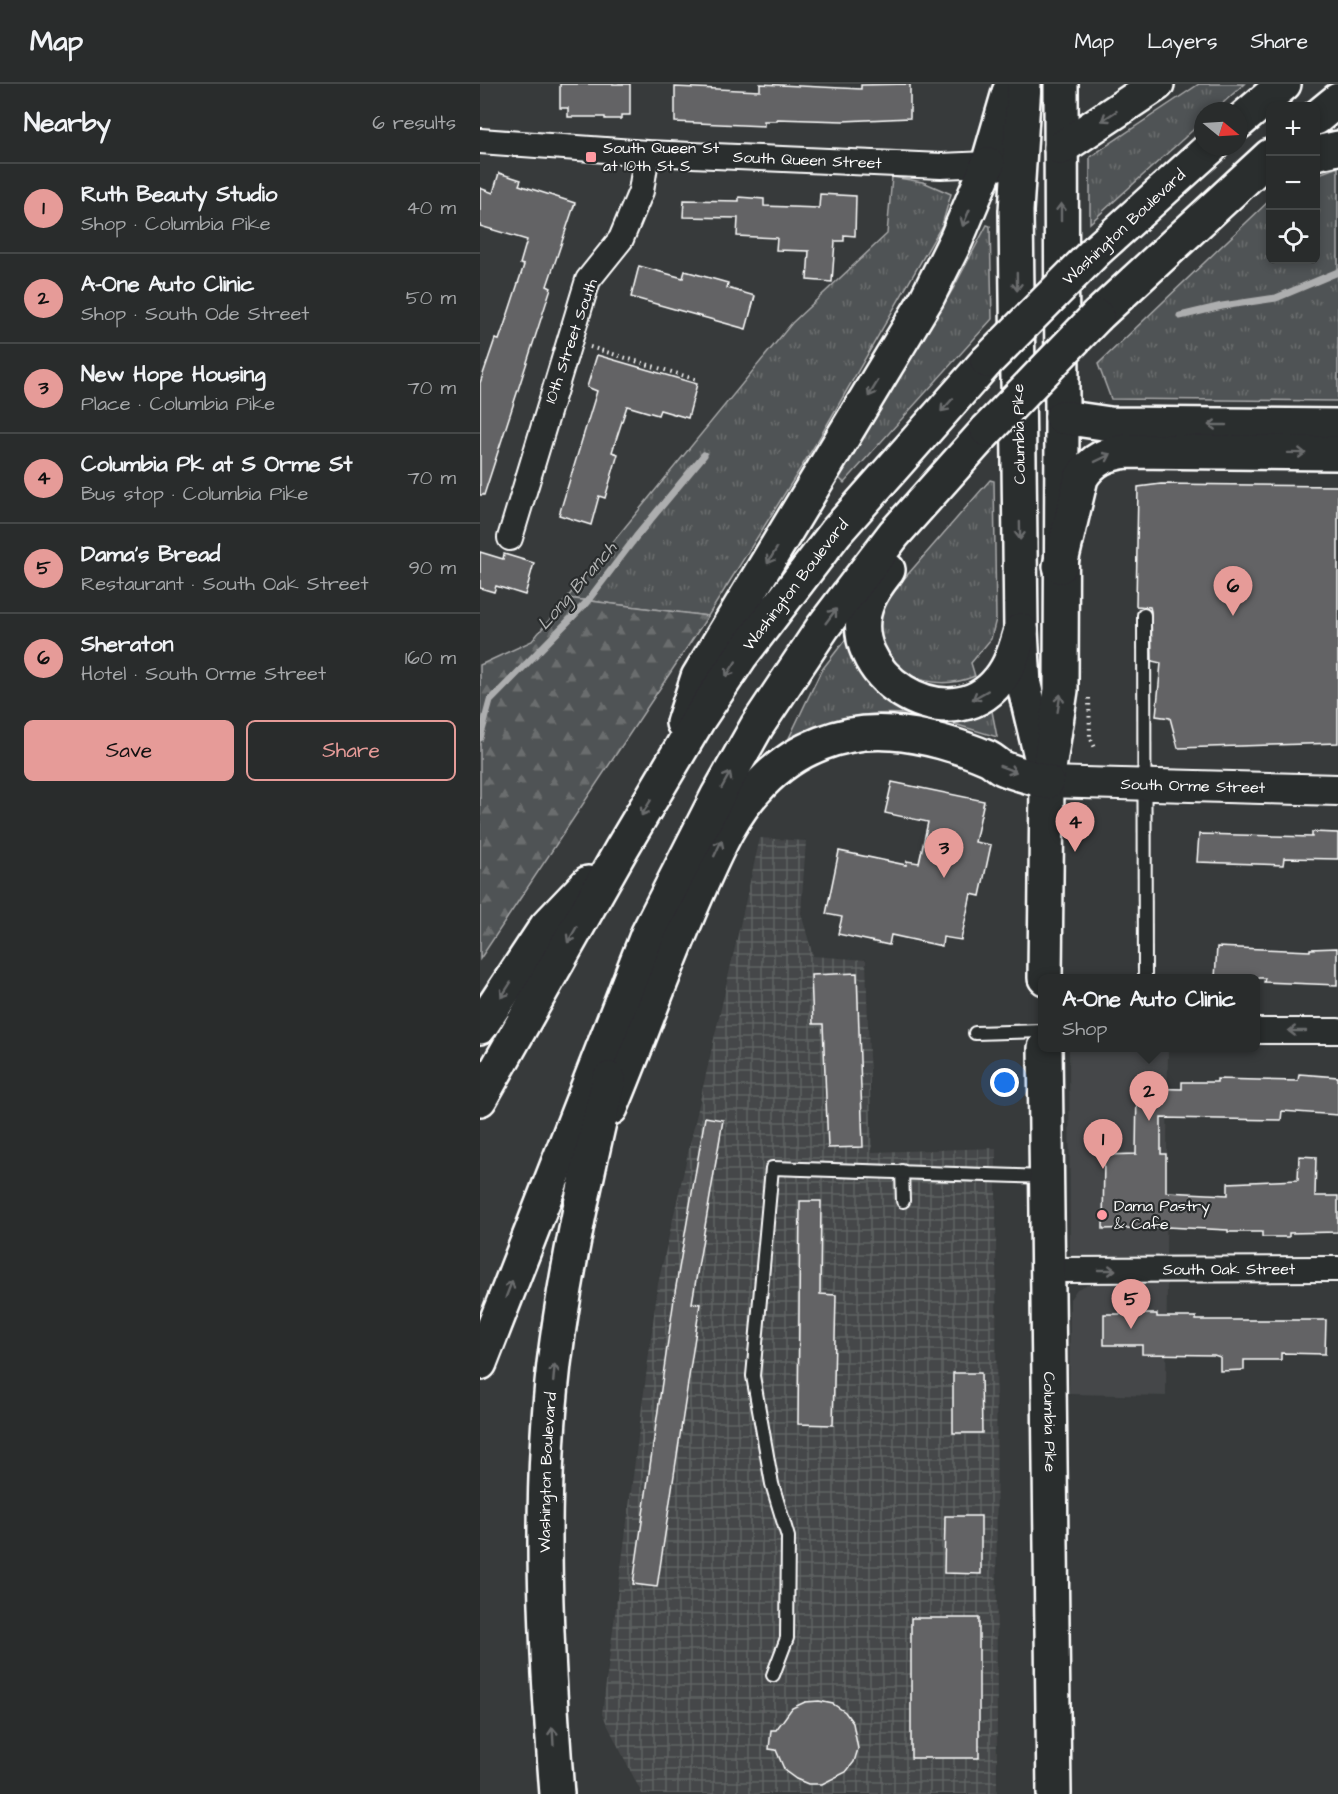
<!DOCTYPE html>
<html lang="en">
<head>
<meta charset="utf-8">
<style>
  :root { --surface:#292c2c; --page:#313434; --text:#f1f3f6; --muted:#a5a7a9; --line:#454848; --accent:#e69b98 }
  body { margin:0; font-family:"Architects Daughter",sans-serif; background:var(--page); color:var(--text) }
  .controls { position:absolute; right:18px; top:18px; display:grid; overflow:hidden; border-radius:9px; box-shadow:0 3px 9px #0003 }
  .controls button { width:54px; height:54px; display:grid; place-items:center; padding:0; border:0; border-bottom:2px solid var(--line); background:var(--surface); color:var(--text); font:30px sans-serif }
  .compass { position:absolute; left:714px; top:18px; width:54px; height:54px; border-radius:50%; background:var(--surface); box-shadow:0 3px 9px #0003; rotate:108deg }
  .you { position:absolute; left:525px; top:999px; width:21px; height:21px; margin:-15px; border:4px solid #fff; border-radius:50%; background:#1a73e8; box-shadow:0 0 0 9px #1a73e833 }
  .badge { display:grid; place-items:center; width:39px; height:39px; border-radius:50%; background:var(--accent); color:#111; font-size:20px; font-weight:700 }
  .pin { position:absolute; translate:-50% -50px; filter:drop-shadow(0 2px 3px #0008) }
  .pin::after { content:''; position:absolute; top:32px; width:21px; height:18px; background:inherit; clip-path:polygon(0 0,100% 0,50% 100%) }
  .popup { position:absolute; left:558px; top:890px; width:222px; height:78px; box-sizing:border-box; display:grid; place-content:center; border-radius:9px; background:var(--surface); filter:drop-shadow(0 2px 4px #0005); font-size:20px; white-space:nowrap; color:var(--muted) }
  .popup b { font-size:22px; color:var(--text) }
  .popup::after { content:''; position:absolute; left:50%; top:100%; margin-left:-12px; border:12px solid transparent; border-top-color:var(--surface) }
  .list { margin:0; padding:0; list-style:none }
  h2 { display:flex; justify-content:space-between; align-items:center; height:78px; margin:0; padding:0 24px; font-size:26px }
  h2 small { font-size:20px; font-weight:400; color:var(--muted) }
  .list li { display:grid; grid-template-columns:39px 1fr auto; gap:18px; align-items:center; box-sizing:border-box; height:90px; padding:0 24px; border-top:2px solid var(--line) }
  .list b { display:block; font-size:22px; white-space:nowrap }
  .list p { margin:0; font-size:20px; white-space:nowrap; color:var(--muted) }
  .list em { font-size:20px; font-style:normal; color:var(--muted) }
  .actions { display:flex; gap:12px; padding:18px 24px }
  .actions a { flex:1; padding:14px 0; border:2px solid var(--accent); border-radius:9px; text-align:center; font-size:21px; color:var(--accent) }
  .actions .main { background:var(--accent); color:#111 }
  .icon { flex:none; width:33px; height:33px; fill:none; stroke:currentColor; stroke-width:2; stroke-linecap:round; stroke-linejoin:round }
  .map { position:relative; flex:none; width:858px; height:1710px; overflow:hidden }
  header { display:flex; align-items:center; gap:36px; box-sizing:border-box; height:84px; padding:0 30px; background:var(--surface); border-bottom:2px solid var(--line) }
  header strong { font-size:28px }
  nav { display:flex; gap:33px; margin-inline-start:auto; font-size:21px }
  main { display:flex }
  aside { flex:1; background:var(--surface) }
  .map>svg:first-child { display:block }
  .built { fill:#444748 }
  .industrial { fill:url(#industrial-grid) }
  .grass { fill:url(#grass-tufts); stroke:#a8a9aa; stroke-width:1.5 }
  .forest { fill:url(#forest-firs); stroke:#a8a9aa; stroke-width:1.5 }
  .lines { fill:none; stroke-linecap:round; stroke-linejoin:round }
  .stream { stroke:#adaeaf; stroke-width:7 }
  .building { fill:#636465; stroke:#fff; stroke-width:1.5 }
  .service-casing { stroke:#fff; stroke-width:16 }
  .minor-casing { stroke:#fff; stroke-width:28 }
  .tertiary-casing { stroke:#fff; stroke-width:34 }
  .secondary-casing { stroke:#fff; stroke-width:38 }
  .primary-casing { stroke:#fff; stroke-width:38 }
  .motorway-casing { stroke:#fff; stroke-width:38 }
  .path { stroke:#fff; stroke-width:4; stroke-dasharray:1.5 4.5; stroke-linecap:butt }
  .service { stroke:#2a2d2e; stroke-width:12 }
  .minor { stroke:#2a2d2e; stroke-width:24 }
  .tertiary { stroke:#2a2d2e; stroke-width:30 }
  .secondary { stroke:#2a2d2e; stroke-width:33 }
  .primary { stroke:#2a2d2e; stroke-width:33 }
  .motorway { stroke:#2a2d2e; stroke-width:33 }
  .motorway-bridge-casing { stroke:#fff; stroke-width:38; stroke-linecap:butt }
  .motorway-bridge { stroke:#2a2d2e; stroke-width:33 }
  .oneway { stroke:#6a6c6d }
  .poi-dot { fill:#ff9aa2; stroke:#2a2d2e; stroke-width:2 }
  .labels { text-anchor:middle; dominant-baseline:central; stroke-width:4.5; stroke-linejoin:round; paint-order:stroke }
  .poi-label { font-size:16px; fill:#fff; stroke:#2a2d2e; text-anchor:start }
  .street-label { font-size:16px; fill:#fff; stroke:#2a2d2e }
  .water-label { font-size:18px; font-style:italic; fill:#b4b5b5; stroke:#2a2d2e }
</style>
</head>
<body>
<header>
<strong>Map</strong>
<nav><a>Map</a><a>Layers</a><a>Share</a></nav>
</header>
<main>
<aside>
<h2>Nearby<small>6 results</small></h2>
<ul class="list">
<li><span class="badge">1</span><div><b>Ruth Beauty Studio</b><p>Shop · Columbia Pike</p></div><em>40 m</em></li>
<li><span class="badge">2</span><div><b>A-One Auto Clinic</b><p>Shop · South Ode Street</p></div><em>50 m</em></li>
<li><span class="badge">3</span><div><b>New Hope Housing</b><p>Place · Columbia Pike</p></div><em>70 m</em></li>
<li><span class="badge">4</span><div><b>Columbia Pk at S Orme St</b><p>Bus stop · Columbia Pike</p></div><em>70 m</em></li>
<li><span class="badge">5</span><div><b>Dama's Bread</b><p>Restaurant · South Oak Street</p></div><em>90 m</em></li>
<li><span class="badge">6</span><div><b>Sheraton</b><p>Hotel · South Orme Street</p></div><em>160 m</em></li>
</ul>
<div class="actions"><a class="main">Save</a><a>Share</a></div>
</aside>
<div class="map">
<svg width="858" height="1710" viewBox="0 0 858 1710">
  <defs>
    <pattern id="industrial-grid" width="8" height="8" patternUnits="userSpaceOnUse" patternTransform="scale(1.5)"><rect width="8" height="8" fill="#444748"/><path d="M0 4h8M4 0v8" fill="none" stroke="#606363"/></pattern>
    <pattern id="grass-tufts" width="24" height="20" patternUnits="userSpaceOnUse" patternTransform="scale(1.5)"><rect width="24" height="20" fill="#505354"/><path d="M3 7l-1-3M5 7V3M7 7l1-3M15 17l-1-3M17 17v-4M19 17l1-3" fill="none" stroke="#6a6d6e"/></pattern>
    <pattern id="forest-firs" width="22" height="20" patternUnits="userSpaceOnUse" patternTransform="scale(1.5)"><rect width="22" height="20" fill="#505354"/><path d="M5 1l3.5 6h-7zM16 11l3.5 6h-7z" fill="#6a6d6e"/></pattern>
  </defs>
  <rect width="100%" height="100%" fill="#373a3b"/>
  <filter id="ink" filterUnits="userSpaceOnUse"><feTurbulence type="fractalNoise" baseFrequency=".0167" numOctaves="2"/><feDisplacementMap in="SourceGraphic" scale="12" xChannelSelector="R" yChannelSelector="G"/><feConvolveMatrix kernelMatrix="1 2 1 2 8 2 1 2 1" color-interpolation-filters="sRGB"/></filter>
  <g filter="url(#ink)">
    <g class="built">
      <path d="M 589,964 L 688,964 L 686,1175 L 590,1176 Z"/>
      <path d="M 611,1199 L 687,1199 L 686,1312 L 589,1310 L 590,1215 L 597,1205 Z"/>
    </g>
    <path class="industrial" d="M 280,754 L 326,757 L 321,829 L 333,872 L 386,876 L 392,1068 L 516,1064 L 517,1710 L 162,1710 L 122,1630 L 178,1200 Z"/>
    <g class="grass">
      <path d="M 719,0 L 764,0 L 734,27 L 723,27 L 723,37 L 610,139 L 610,73 Z"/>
      <path d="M 858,83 L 858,317 L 631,315 L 618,280 L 790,116 L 790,176 L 836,176 L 836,91 Z"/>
      <path d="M 412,93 L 443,98 L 471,110 L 462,141 L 337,358 L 228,532 L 87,514 L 312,239 L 407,150 Z"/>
      <path d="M 507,141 L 510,142 L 512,235 L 364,399 L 358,393 L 473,205 Z"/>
      <path d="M 510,396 L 514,397 L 516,535 L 511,555 L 491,579 L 495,592 C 439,616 376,572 409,512 Z"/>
      <path d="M 375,543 L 399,608 L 429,630 C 382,627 351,635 309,654 L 341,587 Z"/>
      <path d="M 511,622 L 517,653 L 451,633 Z"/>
    </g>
    <path class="forest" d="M 87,514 L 228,532 L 0,875 L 0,581 L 52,557 Z"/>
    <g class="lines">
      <g class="stream">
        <path d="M 700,232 L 742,222 L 796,214 L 858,188"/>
        <path d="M 0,654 L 10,617 L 106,519 L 156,453 L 224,371"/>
      </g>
    </g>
    <g class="building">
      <path d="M 80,0 L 150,0 L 150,31 L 141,31 L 141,35 L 125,35 L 125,33 L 88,33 L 88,24 L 80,24 Z"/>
      <path d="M 280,0 L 381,5 L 381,1 L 430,0 L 430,34 L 363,37 L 297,35 L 297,37 L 284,37 L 284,42 L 195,38 L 195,3 L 280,7 Z"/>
      <path d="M 19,89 L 41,96 L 39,101 L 95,119 L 67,202 L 71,204 L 4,411 L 0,411 L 0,299 L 15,255 L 19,256 L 24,242 L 44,181 L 40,180 L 47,156 L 0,142 L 0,104 L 13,109 Z"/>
      <path d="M 340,110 L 376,112 L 375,152 L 364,151 L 364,157 L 355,157 L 352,198 L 327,196 L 329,167 L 296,166 L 297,154 L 257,152 L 258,134 L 203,133 L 204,116 L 259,117 L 259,113 L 284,115 L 284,122 L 339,124 Z"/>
      <path d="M 159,182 L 203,194 L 205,187 L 248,199 L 247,204 L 275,212 L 266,245 L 151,213 Z"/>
      <path d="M 117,271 L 217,300 L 208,334 L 180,326 L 178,331 L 147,322 L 132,368 L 138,370 L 125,414 L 119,412 L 111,441 L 79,431 L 117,307 L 107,303 Z"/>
      <path d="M 681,400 L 858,402 L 858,659 L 698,664 L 690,634 L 676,632 L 681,579 L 672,577 L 671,527 L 670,523 L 656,522 L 658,403 Z"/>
      <path d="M 0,468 L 23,475 L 24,470 L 54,479 L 45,511 L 16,502 L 14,508 L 0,504 Z"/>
      <path d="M 412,698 L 504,717 L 495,758 L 511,761 L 500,812 L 491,810 L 481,856 L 463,853 L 462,862 L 411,851 L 409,861 L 358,850 L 362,833 L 346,830 L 359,767 L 426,781 L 427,777 L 439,779 L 448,738 L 405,729 Z"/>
      <path d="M 832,748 L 858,749 L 858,775 L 804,774 L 803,781 L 717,778 L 719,750 L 832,753 Z"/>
      <path d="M 737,863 L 830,867 L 830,865 L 857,864 L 857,901 L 784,898 L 785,894 L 735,894 Z"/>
      <path d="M 377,889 L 383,1063 L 348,1064 L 343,940 L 333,940 L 331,891 Z"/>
      <path d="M 819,990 L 858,993 L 858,1031 L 802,1027 L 801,1036 L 681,1034 L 681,1070 L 686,1070 L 686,1108 L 748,1111 L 748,1099 L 818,1096 L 819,1072 L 836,1073 L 835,1112 L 858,1112 L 858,1148 L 809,1149 L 809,1153 L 782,1153 L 782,1148 L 748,1148 L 748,1146 L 686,1143 L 623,1145 L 624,1071 L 656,1070 L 657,1004 L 702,1005 L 702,998 L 737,998 L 737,995 L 818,997 Z"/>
      <path d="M 225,1033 L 243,1036 L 212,1219 L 220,1220 L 177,1503 L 153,1500 L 195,1208 Z"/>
      <path d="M 320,1117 L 341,1117 L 340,1210 L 356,1211 L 353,1341 L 318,1340 Z"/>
      <path d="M 624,1230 L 677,1230 L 677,1233 L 716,1233 L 716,1236 L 846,1236 L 845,1270 L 801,1269 L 801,1276 L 764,1276 L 764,1286 L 740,1287 L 740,1273 L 734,1271 L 662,1270 L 662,1261 L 624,1261 Z"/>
      <path d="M 473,1289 L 501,1289 L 502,1349 L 473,1349 Z"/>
      <path d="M 465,1432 L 501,1432 L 501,1490 L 464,1489 Z"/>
      <rect x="431" y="1534" width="68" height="140"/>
      <path d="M 339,1617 L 353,1620 L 365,1628 L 373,1639 L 378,1665 L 374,1678 L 366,1688 L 342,1700 L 328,1700 L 316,1695 L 305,1687 L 296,1666 L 289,1665 L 291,1646 L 296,1646 L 312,1624 L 325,1618 Z"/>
    </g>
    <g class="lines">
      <g class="service-casing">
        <g id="service">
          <path d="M 664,531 L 665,894"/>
          <path d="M 495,949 L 562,947"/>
          <path d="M 422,1087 L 423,1117"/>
          <path d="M 293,1591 L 307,1554 L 308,1453 L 292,1400 L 273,1292 L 292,1084 L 566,1093"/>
        </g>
      </g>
      <g class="minor-casing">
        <g id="minor">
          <path id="s1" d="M 0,57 L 167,69 L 461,82 L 508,80"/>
          <path d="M 30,454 L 108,196 L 141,155 L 161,107 L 167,69"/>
          <path d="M 776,947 L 858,947"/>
          <path id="s2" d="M 569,1186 L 858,1185"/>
        </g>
      </g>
      <g class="tertiary-casing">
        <g id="tertiary">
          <path id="s3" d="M 567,698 L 858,706"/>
        </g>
      </g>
      <g class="secondary-casing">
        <g id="secondary">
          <path d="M 541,546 L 544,601 L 563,681"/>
          <path d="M 565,894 L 567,698 L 581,606 L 582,333"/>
          <path id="s4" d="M 565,964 L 574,1710"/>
        </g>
      </g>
      <g class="primary-casing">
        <g id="primary">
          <path d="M 581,0 L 582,333"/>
          <path d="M 529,8 L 508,80 L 536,77"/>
          <path d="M 541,546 L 536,127 L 544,0"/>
        </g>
      </g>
      <g class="motorway-casing">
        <g id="motorway">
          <path d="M 836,34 L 858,16"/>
          <path d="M 759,38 L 804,0"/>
          <path d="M 581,64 L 677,0"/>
          <path d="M 836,69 L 858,64"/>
          <path d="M 616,167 L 731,63"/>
          <path d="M 617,232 L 790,72"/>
          <path d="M 582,333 L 630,340 L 858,342"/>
          <path d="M 580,482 L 601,394 C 612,375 628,369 648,367 L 858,369"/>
          <path d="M 408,486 C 401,495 392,506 388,517 C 357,589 469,660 519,596 C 531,582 536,563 541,546"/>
          <path d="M 203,639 L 218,593 L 447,214 L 476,156 L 508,80"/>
          <path d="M 0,943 L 66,843 L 108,799"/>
          <path id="s5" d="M 0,1015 L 142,764 L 218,636 L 260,573 L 356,448 L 507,277"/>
          <path d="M 131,1024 C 162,950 188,874 221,801 C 237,765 253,728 281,700 C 315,664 363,645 412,649 C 443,651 480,662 508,674 C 514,677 518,682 523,684 C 537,690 552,693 567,698"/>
          <path d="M 0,1279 L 168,849 L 238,711 L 277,642 L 343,543 L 414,450 L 507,346"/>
          <path id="s6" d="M 77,1710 C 66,1568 58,1421 74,1280 C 86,1183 107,1089 129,995"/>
        </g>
      </g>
      <g class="path">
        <path d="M 110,263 L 218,296"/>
        <path d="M 609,614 L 610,653 L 616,666"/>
      </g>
      <use href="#service" class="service"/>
      <use href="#minor" class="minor"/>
      <use href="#tertiary" class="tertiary"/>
      <use href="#secondary" class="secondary"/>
      <use href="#primary" class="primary"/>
      <use href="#motorway" class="motorway"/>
      <g class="motorway-bridge-casing">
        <g id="motorway-bridge">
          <path d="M 507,277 L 616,167"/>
          <path d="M 507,346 L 617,232"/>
        </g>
      </g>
      <use href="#motorway-bridge" class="motorway-bridge"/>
    </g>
    <defs><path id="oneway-shaft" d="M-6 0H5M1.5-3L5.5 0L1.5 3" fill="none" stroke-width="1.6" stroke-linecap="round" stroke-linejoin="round" transform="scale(1.5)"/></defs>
    <g class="oneway">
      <use href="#oneway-shaft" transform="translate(629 32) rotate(147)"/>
      <use href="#oneway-shaft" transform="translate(581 128) rotate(-90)"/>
      <use href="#oneway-shaft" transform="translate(486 134) rotate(113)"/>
      <use href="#oneway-shaft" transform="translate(537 198) rotate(89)"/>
      <use href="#oneway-shaft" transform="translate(393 305) rotate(121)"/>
      <use href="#oneway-shaft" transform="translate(467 321) rotate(132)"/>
      <use href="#oneway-shaft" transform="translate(737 341) rotate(-180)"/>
      <use href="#oneway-shaft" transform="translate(817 369) rotate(1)"/>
      <use href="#oneway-shaft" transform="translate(623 374) rotate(-26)"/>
      <use href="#oneway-shaft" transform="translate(540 447) rotate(89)"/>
      <use href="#oneway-shaft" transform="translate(292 472) rotate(121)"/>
      <use href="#oneway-shaft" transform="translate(351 532) rotate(-53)"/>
      <use href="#oneway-shaft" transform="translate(251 585) rotate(123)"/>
      <use href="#oneway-shaft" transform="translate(500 611) rotate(150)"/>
      <use href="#oneway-shaft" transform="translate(579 619) rotate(-81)"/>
      <use href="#oneway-shaft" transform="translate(528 685) rotate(20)"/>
      <use href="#oneway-shaft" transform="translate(246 696) rotate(-61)"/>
      <use href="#oneway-shaft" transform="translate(166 724) rotate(121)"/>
      <use href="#oneway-shaft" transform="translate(238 764) rotate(-65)"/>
      <use href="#oneway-shaft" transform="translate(92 851) rotate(120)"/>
      <use href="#oneway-shaft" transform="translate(26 906) rotate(123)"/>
      <use href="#oneway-shaft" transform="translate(817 947) rotate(-180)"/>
      <use href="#oneway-shaft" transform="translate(627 1186)"/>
      <use href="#oneway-shaft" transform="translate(29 1205) rotate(-69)"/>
      <use href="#oneway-shaft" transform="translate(74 1289) rotate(-85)"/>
      <use href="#oneway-shaft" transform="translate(73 1652) rotate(-93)"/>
    </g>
  </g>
  <g class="poi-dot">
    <rect x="105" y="67" width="12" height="12" rx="3"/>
    <circle cx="622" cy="1131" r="6"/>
  </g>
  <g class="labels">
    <g class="poi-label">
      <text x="123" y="64">South Queen St<tspan x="123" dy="18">at 10th St S</tspan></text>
      <text x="634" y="1122">Dama Pastry<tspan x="634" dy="18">&amp; Cafe</tspan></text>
    </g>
    <g class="street-label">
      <text stroke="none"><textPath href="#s1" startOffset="328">South Queen Street</textPath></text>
      <text transform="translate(644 143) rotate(-43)">Washington Boulevard</text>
      <text transform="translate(91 257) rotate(-71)">10th Street South</text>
      <text transform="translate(539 350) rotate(-91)">Columbia Pike</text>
      <text stroke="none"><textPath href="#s5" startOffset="604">Washington Boulevard</textPath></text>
      <text stroke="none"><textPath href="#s3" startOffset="146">South Orme Street</textPath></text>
      <text stroke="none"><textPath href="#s2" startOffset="180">South Oak Street</textPath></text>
      <text stroke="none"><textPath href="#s4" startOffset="374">Columbia Pike</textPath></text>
      <text stroke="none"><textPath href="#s6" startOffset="322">Washington Boulevard</textPath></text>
    </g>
    <g class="water-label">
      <text transform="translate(97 502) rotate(-49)">Long Branch</text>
    </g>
  </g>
</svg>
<div class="controls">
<button>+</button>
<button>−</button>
<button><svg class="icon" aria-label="locate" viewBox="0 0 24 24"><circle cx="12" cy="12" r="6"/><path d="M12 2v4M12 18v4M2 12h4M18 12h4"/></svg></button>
</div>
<svg class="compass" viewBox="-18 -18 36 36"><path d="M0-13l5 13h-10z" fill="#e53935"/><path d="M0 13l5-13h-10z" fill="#a5a7a9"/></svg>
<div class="you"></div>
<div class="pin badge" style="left:623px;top:1085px">1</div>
<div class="pin badge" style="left:669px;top:1037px">2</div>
<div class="popup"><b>A-One Auto Clinic</b>Shop</div>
<div class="pin badge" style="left:464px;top:794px">3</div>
<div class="pin badge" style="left:595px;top:768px">4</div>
<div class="pin badge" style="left:651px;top:1245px">5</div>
<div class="pin badge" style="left:753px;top:532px">6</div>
</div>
</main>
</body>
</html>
